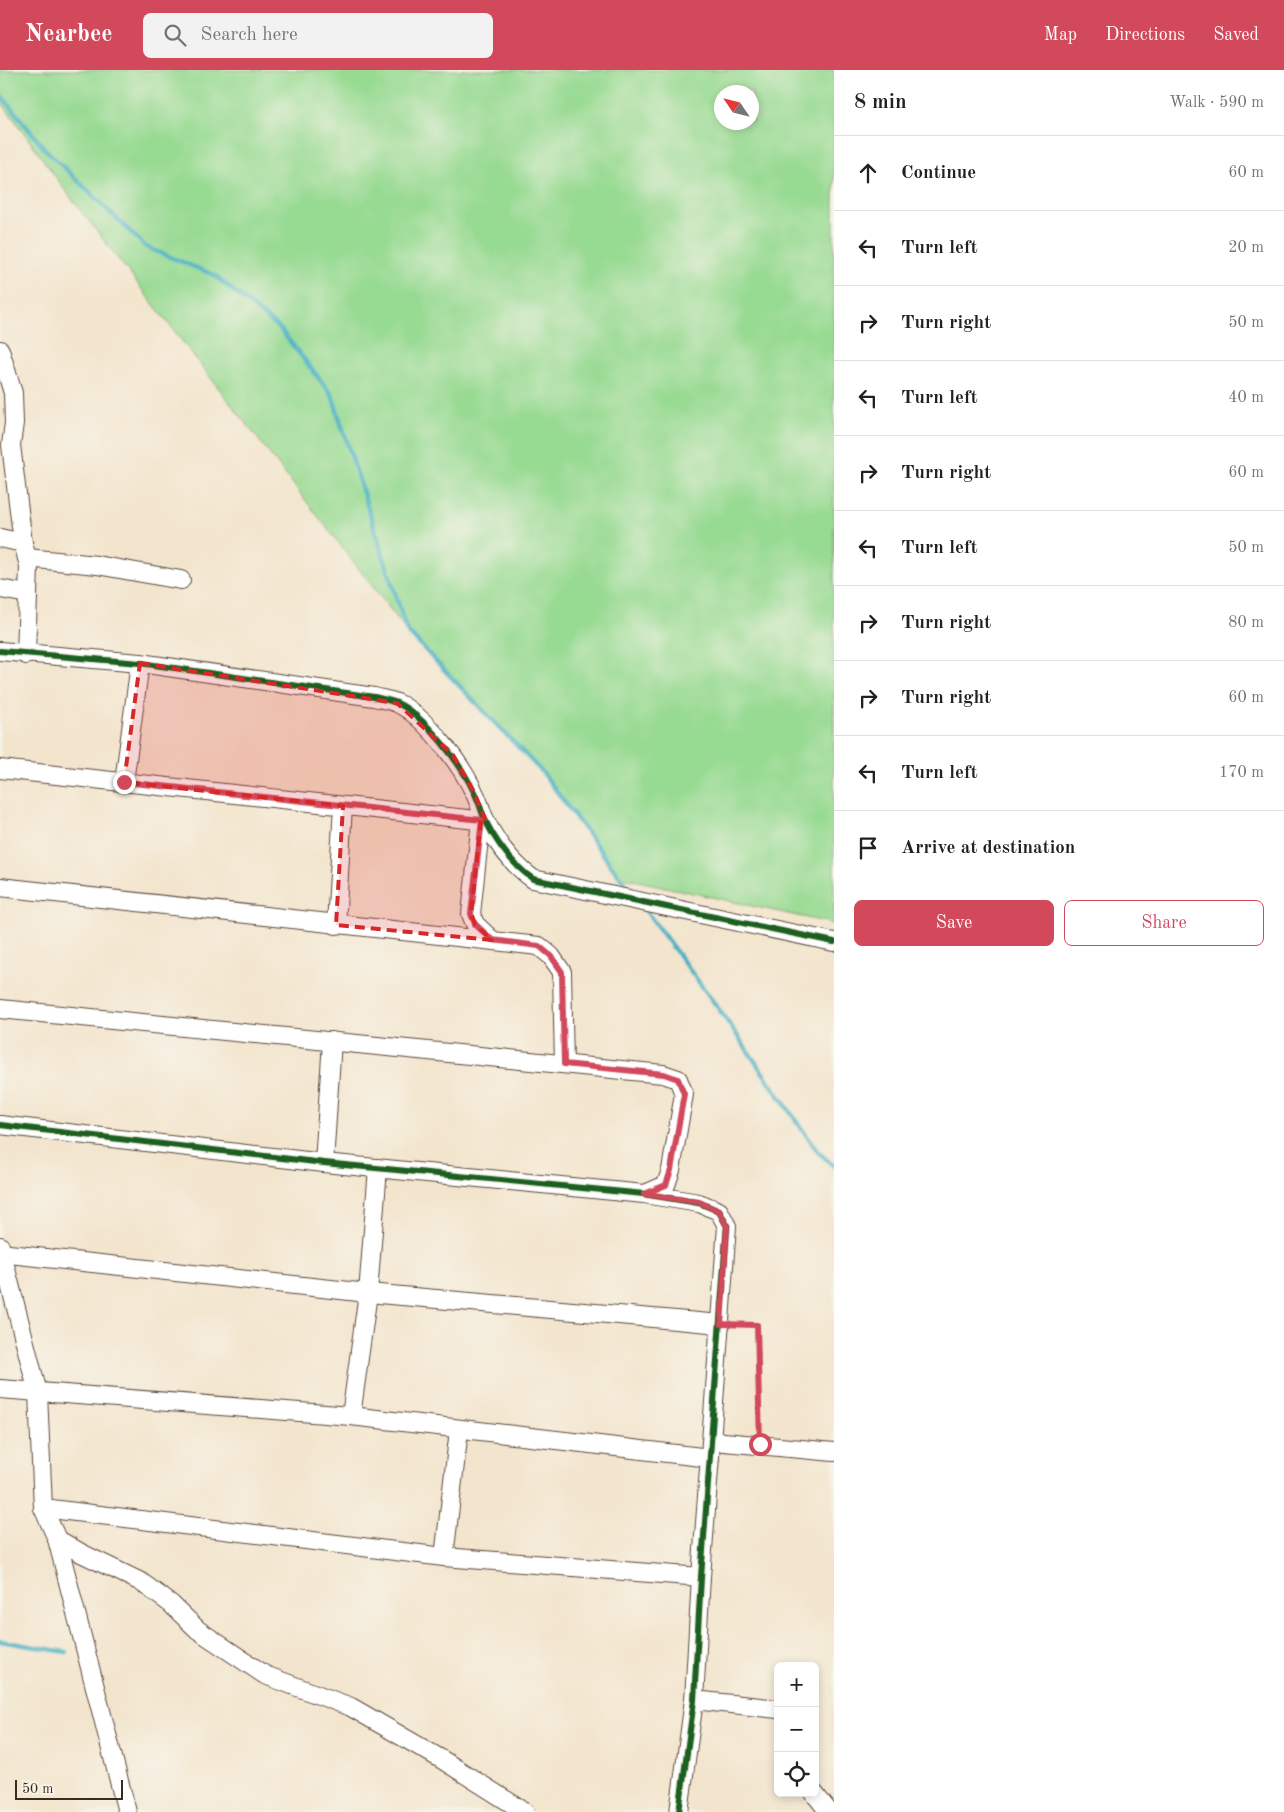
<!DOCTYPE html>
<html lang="en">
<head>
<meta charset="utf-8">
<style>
  :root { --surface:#fff; --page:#f2f2f2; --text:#202124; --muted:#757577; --line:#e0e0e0; --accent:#d1495b }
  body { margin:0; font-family:"Old Standard TT",serif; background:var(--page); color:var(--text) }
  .controls { position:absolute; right:15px; bottom:15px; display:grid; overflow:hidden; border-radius:8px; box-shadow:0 2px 8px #0003 }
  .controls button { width:45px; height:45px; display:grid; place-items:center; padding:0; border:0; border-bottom:1px solid var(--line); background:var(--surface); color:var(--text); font:25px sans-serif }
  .compass { position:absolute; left:714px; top:15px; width:45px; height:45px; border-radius:50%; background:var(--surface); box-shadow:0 2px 8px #0003; rotate:305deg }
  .scale { position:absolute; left:15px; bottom:12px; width:108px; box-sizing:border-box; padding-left:5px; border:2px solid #3b2a1e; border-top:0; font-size:14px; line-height:18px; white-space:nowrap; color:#3b2a1e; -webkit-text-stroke:4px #f7f3e8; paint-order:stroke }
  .stop { position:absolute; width:15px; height:15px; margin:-11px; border:4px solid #d1495b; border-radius:50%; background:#fff }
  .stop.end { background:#d1495b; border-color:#fff; box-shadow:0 1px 5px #0008 }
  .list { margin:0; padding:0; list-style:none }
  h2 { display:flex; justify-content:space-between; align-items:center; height:65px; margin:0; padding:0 20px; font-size:21px }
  h2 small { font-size:16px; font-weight:400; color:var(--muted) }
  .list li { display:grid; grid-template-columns:32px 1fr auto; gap:15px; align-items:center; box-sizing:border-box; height:75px; padding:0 20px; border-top:1px solid var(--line) }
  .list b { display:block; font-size:19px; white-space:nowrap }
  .list em { font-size:16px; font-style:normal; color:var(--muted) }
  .actions { display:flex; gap:10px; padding:15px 20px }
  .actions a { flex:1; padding:11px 0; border:1px solid var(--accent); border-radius:8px; text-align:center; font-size:18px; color:var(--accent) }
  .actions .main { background:var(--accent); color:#fff }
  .icon { flex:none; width:28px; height:28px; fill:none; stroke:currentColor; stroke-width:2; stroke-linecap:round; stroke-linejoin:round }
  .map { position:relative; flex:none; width:834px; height:1742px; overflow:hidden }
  header { display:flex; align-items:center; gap:30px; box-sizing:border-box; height:70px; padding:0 25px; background:var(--accent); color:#fff }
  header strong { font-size:24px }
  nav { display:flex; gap:28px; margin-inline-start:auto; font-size:18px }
  .search { width:350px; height:45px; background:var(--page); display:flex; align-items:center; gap:12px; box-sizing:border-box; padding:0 18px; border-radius:8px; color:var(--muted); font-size:19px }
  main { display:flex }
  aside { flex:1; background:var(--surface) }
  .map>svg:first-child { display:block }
  .green { fill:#97da92; stroke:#698258; fill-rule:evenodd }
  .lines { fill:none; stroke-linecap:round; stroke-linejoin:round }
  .stream { stroke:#45b0c3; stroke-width:4.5 }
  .minor-casing { stroke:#574638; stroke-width:20 }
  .path { stroke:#574638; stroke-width:2.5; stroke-dasharray:1 4; stroke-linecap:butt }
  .minor { stroke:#fff; stroke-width:18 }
  .cycleway-casing { stroke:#f7f3e8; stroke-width:9 }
  .cycleway { stroke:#1b5e20; stroke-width:6 }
  .route { stroke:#d1495b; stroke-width:6 }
  .marked { fill:#d62828; fill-opacity:0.2; stroke:#d62828; stroke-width:4; stroke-dasharray:10 6; stroke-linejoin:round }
</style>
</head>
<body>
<header>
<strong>Nearbee</strong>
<div class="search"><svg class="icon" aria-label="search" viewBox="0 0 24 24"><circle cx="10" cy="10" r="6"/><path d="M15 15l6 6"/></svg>Search here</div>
<nav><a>Map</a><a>Directions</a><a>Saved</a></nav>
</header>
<main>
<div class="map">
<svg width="834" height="1742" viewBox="0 0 834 1742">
  <rect width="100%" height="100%" fill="#f7f3e8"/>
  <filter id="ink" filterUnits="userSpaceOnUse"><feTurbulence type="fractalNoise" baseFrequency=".02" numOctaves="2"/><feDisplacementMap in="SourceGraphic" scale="10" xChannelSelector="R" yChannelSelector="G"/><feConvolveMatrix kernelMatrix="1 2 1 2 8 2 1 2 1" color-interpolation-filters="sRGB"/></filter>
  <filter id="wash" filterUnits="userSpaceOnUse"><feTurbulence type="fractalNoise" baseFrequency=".0096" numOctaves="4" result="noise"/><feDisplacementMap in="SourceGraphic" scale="20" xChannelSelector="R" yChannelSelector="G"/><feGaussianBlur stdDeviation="1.12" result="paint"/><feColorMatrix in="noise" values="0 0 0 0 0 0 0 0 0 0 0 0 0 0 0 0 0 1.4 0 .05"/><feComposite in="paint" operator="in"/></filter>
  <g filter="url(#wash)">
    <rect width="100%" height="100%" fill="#f3e5cd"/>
    <path class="green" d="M 0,0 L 834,0 L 834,854 L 620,807 L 543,703 L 407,561 L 68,124 L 0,30 ZM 722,22 L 752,22 L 752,52 L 722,52 Z"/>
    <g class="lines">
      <g class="stream">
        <path d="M 0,24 L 45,79 L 146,177 L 214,205 L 280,259 L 332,325 L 407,561 L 543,703 L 633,825"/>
        <path d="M 643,837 L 718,938 L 818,1082 L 834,1096"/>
        <path d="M 0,1571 L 66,1582"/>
      </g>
    </g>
  </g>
  <g filter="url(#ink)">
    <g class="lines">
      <g class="minor-casing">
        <g id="minor">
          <path d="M 0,280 L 13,323 L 14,353 L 11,375 L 23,473 L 29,496 L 26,585"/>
          <path d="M 0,468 L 23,473"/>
          <path d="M 27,488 L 97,495 L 181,510"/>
          <path d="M 0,519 L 28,524"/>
          <path d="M 0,581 L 140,593 L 374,627 C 381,629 390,630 397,633 C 425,646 461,694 474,722 C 479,731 481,741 485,750 C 497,774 512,794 533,809 L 834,872"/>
          <path d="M 0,699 L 486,751"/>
          <path d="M 124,712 L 140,593"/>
          <path d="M 481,750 L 471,844 L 475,854 L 492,870"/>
          <path d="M 0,817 L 539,876 L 551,886 L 562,902 L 564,994"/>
          <path d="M 336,855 L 343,736"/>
          <path d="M 0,939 L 663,1004 L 678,1009 L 684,1024 L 671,1100 L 666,1115 L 645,1124"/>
          <path d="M 0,1055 L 324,1093 L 644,1124 L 699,1133 L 719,1141 L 727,1156 L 701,1507 L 694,1630 L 679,1742"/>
          <path d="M 324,1093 L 332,971"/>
          <path d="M 0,1176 L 38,1323 L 43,1438 L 57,1469 L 81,1483 L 141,1512 L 171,1534 L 198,1560 L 265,1605 L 351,1637 L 441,1689 L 525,1742"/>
          <path d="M 0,1183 L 368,1223 L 721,1254"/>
          <path d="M 0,1319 L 351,1346 L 710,1388"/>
          <path d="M 351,1346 L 368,1223 L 378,1098"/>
          <path d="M 713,1371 L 834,1382"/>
          <path d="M 43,1438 L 444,1487 L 701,1507"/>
          <path d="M 57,1469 L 127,1742"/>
          <path d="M 444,1487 L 459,1360"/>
          <path d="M 694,1630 L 778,1639"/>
          <path d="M 814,1723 L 829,1742"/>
        </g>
      </g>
      <path class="path" d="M 735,1255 L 757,1255 L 759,1360"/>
      <use href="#minor" class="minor"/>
      <g class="cycleway-casing">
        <g id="cycleway">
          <path d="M 0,581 L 140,593 L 374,627 C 381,629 390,630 397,633 C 425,646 461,694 474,722 C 479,731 481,741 485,750 C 497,774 512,794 533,809 L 834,872"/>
          <path d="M 0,1055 L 324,1093 L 644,1124 L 699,1133 L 719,1141 L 727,1156 L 701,1507 L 694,1630 L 679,1742"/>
        </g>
      </g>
      <use href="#cycleway" class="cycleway"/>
    </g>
  </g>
  <g class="lines" filter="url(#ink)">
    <path class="route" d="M 124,712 L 482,750 L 471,844 L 475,854 L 492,870 L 539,876 L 551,886 L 562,902 L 564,994 L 664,1004 L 678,1009 L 684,1024 L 671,1100 L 666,1115 L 644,1124 L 699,1132 L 719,1141 L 727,1156 L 721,1254 L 757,1255 L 760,1374"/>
  </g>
  <path class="marked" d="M 140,593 L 397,633 L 453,685 L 474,722 L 486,751 L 481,750 L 471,844 L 475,854 L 492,870 L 336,855 L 343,736 L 124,712 Z"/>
</svg>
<div class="controls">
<button>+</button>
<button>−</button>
<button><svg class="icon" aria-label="locate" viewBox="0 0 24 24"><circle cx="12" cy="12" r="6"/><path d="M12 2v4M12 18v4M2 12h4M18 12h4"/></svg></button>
</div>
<svg class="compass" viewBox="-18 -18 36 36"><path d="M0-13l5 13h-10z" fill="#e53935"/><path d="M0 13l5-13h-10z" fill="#757577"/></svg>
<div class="scale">50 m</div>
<div class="stop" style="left:760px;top:1374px"></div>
<div class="stop end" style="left:124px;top:712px"></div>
</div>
<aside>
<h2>8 min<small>Walk · 590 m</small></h2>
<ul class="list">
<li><svg class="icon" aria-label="ahead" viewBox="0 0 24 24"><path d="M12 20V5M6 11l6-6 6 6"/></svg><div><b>Continue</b></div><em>60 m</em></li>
<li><svg class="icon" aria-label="left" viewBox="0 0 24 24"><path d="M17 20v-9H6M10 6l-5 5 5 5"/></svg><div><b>Turn left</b></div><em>20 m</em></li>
<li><svg class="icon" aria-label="right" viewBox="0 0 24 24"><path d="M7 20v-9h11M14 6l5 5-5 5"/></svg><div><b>Turn right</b></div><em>50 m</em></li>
<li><svg class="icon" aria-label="left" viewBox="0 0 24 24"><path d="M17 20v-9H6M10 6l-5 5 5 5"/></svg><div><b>Turn left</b></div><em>40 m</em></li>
<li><svg class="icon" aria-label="right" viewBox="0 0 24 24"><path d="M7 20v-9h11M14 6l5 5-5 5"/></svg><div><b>Turn right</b></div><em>60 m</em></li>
<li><svg class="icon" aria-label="left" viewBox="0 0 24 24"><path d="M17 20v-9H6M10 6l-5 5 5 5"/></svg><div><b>Turn left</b></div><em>50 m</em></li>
<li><svg class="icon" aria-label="right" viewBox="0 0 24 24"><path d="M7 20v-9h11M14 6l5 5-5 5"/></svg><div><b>Turn right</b></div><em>80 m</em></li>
<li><svg class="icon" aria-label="right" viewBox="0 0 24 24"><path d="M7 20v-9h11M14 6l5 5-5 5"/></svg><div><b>Turn right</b></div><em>60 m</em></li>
<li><svg class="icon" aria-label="left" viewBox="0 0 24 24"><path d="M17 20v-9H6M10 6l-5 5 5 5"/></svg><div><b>Turn left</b></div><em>170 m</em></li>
<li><svg class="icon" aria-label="arrive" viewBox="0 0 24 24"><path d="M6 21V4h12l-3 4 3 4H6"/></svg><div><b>Arrive at destination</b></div></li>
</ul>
<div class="actions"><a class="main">Save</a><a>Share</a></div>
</aside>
</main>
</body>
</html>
